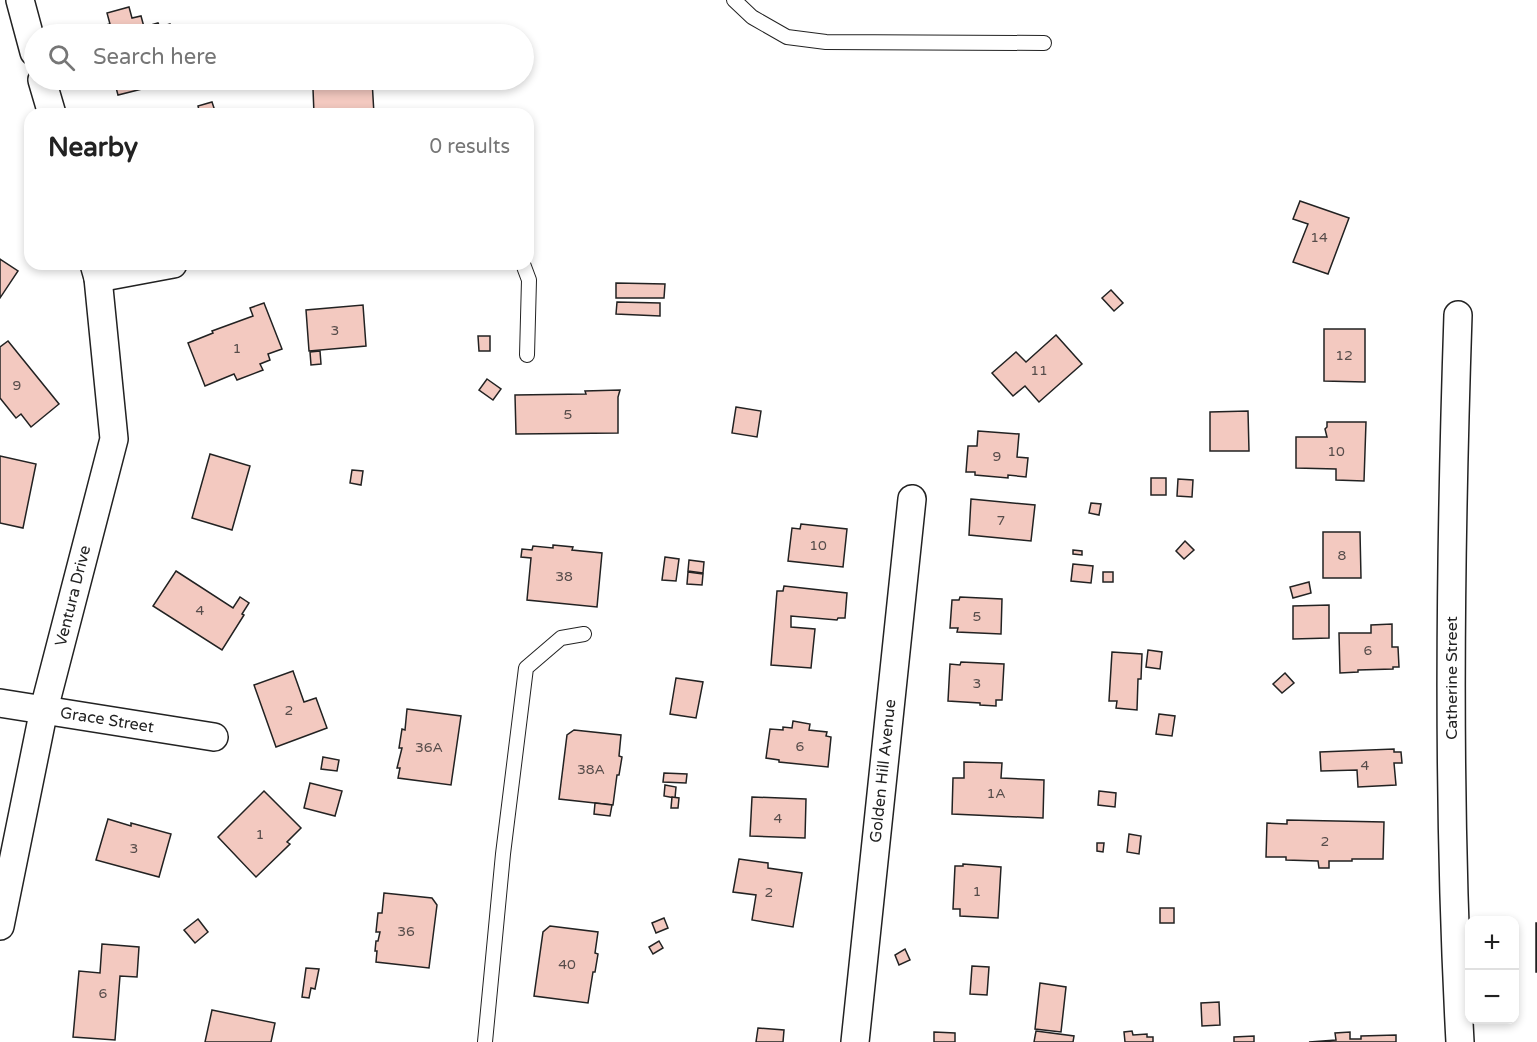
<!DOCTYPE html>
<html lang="en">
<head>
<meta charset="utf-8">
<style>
  :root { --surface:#fff; --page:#f6f6f6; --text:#222; --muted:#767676; --line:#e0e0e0 }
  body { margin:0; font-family:"Varela Round",sans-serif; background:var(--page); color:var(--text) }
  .controls { position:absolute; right:18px; bottom:18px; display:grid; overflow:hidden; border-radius:12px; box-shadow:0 3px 9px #0003 }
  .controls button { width:54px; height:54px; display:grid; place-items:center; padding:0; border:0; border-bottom:2px solid var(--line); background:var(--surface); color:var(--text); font:30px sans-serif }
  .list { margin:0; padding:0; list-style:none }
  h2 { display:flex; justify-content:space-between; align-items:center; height:78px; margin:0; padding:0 24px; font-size:26px }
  h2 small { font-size:20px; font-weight:400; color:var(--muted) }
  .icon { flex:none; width:33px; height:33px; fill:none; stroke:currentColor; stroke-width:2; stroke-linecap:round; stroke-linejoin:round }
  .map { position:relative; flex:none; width:1537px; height:1042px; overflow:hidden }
  .search { position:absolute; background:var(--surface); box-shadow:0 3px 9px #0003; left:24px; top:24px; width:510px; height:66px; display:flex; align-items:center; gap:15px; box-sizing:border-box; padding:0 21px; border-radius:33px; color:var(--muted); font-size:22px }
  .panel { position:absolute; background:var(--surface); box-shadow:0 3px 9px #0003; left:24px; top:108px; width:510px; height:162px; border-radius:18px }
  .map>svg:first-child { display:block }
  .building { fill:#f3c9c0; stroke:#222; stroke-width:1.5 }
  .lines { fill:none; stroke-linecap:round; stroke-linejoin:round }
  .service-casing { stroke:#222; stroke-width:16 }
  .minor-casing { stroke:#222; stroke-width:30 }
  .service { stroke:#fff; stroke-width:14 }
  .minor { stroke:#fff; stroke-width:27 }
  .labels { text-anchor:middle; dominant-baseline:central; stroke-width:4.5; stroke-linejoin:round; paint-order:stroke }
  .number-label { font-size:14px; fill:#564c4a }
  .street-label { font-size:16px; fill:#222; stroke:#fff }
</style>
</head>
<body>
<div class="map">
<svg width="1537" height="1042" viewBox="0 0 1537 1042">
  <rect width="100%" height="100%" fill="#fff"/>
  <g class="building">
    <path d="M 129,7 L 132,18 L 141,16 L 144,27 L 158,23 L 160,27 L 170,24 L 173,34 L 99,34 L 97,27 L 110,24 L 107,13 Z"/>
    <path d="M 114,80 L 161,80 L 162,84 L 118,95 Z"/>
    <path d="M 342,80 L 372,80 L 374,114 L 314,114 L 313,89 L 342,88 Z"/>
    <path d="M 212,102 L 216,114 L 200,114 L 198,106 Z"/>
    <path d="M 1300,201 L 1349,218 L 1328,274 L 1293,262 L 1308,224 L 1293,219 Z"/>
    <path d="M 0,259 L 18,271 L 0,298 Z"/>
    <path d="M 616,283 L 665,284 L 664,298 L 616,298 Z"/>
    <path d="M 1111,290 L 1123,303 L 1114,311 L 1102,298 Z"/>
    <path d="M 617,302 L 660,303 L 660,316 L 616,314 Z"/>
    <path d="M 264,303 L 282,349 L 268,354 L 270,360 L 260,364 L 263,370 L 237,380 L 234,374 L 205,386 L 188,343 L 213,333 L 212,331 L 253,316 L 250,308 Z"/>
    <path d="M 363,305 L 366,346 L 309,351 L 306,310 Z"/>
    <path d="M 1324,329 L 1365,329 L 1365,382 L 1324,381 Z"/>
    <path d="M 1056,335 L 1082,364 L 1039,402 L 1025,386 L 1013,396 L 992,373 L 1016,352 L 1026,362 Z"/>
    <path d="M 478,336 L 490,336 L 490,351 L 479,351 Z"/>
    <path d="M 8,341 L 59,404 L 31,427 L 21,414 L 16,418 L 0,398 L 0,347 Z"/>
    <path d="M 320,351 L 321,364 L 311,365 L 310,352 Z"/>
    <path d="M 487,379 L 501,389 L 493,400 L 479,390 Z"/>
    <path d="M 620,390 L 618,397 L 618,433 L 516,434 L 515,395 L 586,394 L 585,391 Z"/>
    <path d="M 736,407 L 761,411 L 757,437 L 732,433 Z"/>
    <path d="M 1248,411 L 1249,451 L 1210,451 L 1210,412 Z"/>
    <path d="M 1327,422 L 1366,422 L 1364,481 L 1336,480 L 1336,469 L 1296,468 L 1296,437 L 1327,437 L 1325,429 L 1327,427 Z"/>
    <path d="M 978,431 L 1019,434 L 1017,457 L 1028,458 L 1026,477 L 1008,475 L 1008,478 L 975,475 L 975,472 L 966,472 L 968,446 L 977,446 Z"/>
    <path d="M 210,454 L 250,466 L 232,530 L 192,518 Z"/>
    <path d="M 0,456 L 36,464 L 23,528 L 0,523 Z"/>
    <path d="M 352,470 L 363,471 L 361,485 L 350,483 Z"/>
    <rect x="1151" y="478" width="15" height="17"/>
    <path d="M 1178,479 L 1193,480 L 1192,497 L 1177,496 Z"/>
    <path d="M 971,499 L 1035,505 L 1031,541 L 969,535 Z"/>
    <path d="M 1091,503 L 1101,504 L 1099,515 L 1089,513 Z"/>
    <path d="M 801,524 L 847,529 L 843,567 L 788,561 L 792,528 L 800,529 Z"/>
    <path d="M 1323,532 L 1360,532 L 1361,578 L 1323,578 Z"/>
    <path d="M 1185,541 L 1194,550 L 1184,559 L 1176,551 Z"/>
    <path d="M 553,545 L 573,547 L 572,550 L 602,553 L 597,607 L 527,600 L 531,558 L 521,557 L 522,549 L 532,550 L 533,546 L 553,548 Z"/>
    <path d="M 1073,550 L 1082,551 L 1082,555 L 1073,554 Z"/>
    <path d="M 665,557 L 679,559 L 676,581 L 662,580 Z"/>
    <path d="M 689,560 L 704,562 L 703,573 L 688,571 Z"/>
    <path d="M 1073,564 L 1093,566 L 1091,583 L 1071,581 Z"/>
    <path d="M 176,571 L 233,608 L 240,597 L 249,603 L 242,614 L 244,615 L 222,650 L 153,606 Z"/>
    <path d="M 688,572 L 703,574 L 702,585 L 687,584 Z"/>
    <rect x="1103" y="572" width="10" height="10"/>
    <path d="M 1309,582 L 1311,593 L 1293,598 L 1290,587 Z"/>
    <path d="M 784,586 L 847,593 L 845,618 L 838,618 L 837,620 L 791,616 L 791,627 L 815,629 L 811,668 L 771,665 L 777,591 L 783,591 Z"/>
    <path d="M 960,597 L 1002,599 L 1001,634 L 957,632 L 958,628 L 950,628 L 952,600 L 959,600 Z"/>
    <path d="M 1329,605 L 1329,638 L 1293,639 L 1293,606 Z"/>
    <path d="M 1392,624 L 1392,647 L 1398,647 L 1399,667 L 1393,667 L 1393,669 L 1358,670 L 1358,672 L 1340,673 L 1339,633 L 1371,633 L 1371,625 Z"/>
    <path d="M 1148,650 L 1162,652 L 1160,669 L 1146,667 Z"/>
    <path d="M 1112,652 L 1142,654 L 1141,679 L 1138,679 L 1137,710 L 1116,708 L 1117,701 L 1109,701 Z"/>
    <path d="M 961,662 L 1004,664 L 1002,700 L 996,700 L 996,706 L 980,705 L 980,703 L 948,701 L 950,664 L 960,665 Z"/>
    <path d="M 293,671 L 304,702 L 316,698 L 327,728 L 276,747 L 254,685 Z"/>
    <path d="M 1285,673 L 1294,683 L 1282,693 L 1273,684 Z"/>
    <path d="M 676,678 L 703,682 L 696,718 L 670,714 Z"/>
    <path d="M 407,709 L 461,716 L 451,785 L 398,778 L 400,768 L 397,768 L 402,748 L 399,748 L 402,729 L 405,730 Z"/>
    <path d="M 1159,714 L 1175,716 L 1172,736 L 1156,734 Z"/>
    <path d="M 793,721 L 810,724 L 809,730 L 827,732 L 826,736 L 831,737 L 828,767 L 779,762 L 779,760 L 766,758 L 770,729 L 783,730 L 783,727 L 792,728 Z"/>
    <path d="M 574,730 L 621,735 L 619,756 L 622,757 L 619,775 L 617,775 L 613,805 L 559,799 L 567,735 Z"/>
    <path d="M 1394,749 L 1394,752 L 1401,752 L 1402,763 L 1394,763 L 1396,785 L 1358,787 L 1357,770 L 1321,771 L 1320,752 Z"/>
    <path d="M 323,757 L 339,760 L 337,771 L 321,769 Z"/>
    <path d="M 964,762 L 1002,763 L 1001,778 L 1044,780 L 1043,818 L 952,814 L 953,778 L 964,778 Z"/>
    <path d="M 664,773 L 687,774 L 686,783 L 663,782 Z"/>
    <path d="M 310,783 L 342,791 L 335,816 L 304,808 Z"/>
    <path d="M 665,785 L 676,787 L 675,798 L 664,796 Z"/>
    <path d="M 264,791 L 301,828 L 287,842 L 290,844 L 256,877 L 218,837 Z"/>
    <path d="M 1099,791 L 1116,793 L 1115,807 L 1098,805 Z"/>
    <path d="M 672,797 L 679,798 L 678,808 L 671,808 Z"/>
    <path d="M 752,797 L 806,799 L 805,838 L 750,836 Z"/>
    <path d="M 595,803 L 612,805 L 610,816 L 594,814 Z"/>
    <path d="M 108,819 L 131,826 L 131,823 L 171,834 L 159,877 L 96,860 Z"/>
    <path d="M 1287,820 L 1384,822 L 1383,859 L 1352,859 L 1352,861 L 1329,861 L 1329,868 L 1319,868 L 1318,861 L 1286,860 L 1286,857 L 1266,857 L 1267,823 L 1287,824 Z"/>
    <path d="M 1129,834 L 1141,836 L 1139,854 L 1127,852 Z"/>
    <path d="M 1097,843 L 1104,843 L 1103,852 L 1097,851 Z"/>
    <path d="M 739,859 L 768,863 L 768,868 L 802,873 L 793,927 L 752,920 L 756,895 L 733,892 Z"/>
    <path d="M 963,864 L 1001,867 L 998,918 L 960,916 L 960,909 L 953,909 L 955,866 L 963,866 Z"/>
    <path d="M 384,893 L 432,898 L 437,905 L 429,968 L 376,962 L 377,951 L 375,951 L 376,941 L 378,941 L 380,932 L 376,932 L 378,913 L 382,913 Z"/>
    <rect x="1160" y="908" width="14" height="15"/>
    <path d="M 664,918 L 668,928 L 656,933 L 652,923 Z"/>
    <path d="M 198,919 L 208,932 L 195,943 L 184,930 Z"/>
    <rect x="1536" y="923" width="1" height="49"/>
    <path d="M 550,926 L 598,932 L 595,953 L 598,954 L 595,972 L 593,972 L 588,1003 L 534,996 L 543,932 Z"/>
    <path d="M 659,941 L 663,948 L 653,954 L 649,947 Z"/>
    <path d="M 102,944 L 139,947 L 137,977 L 120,976 L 115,1040 L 73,1037 L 79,971 L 100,973 Z"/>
    <path d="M 905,949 L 910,960 L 899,965 L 895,955 Z"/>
    <path d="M 972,966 L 989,967 L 987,995 L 970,994 Z"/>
    <path d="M 306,968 L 319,969 L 315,989 L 311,988 L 309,998 L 302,997 Z"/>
    <path d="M 1040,983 L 1066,987 L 1061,1032 L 1035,1029 Z"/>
    <path d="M 1219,1002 L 1220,1025 L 1202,1026 L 1201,1003 Z"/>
    <path d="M 212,1010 L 275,1023 L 271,1042 L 205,1042 Z"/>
    <path d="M 758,1028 L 784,1030 L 783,1042 L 756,1042 Z"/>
    <path d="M 1036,1031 L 1074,1036 L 1073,1042 L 1034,1042 Z"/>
    <path d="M 1132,1031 L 1133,1035 L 1147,1034 L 1147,1037 L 1153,1037 L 1153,1042 L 1125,1042 L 1124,1032 Z"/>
    <path d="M 934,1032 L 955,1033 L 955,1042 L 934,1042 Z"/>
    <path d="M 1350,1032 L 1350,1039 L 1361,1039 L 1361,1036 L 1396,1035 L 1396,1042 L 1309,1042 L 1336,1040 L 1335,1033 Z"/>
    <path d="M 1254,1036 L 1254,1042 L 1234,1042 L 1234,1037 Z"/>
  </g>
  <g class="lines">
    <g class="service-casing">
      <g id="service">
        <path d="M 734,0 L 752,17 L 787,37 L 826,42 L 1044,43"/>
        <path d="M 523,264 L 529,280 L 527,355"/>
        <path d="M 485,1042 L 503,854 L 526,668 L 561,638 L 584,634"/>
      </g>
    </g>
    <g class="minor-casing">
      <g id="minor">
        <path d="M 20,0 L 34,52"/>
        <path d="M 42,80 L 52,114"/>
        <path d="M 98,278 L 173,264"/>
        <path d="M 1458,315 C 1450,557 1447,800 1460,1042"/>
        <path d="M 0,703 L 214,737"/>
        <path d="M 0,926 L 44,709 L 114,439 L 98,278 L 94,264"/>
        <path d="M 855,1042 L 912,499"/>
      </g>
    </g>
    <use href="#service" class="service"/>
    <use href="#minor" class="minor"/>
  </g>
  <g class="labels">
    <g class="number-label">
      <text x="1319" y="237">14</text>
      <text x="335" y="330">3</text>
      <text x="237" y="348">1</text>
      <text x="1344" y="355">12</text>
      <text x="1039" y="370">11</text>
      <text x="17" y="385">9</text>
      <text x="568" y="414">5</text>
      <text x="1336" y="451">10</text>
      <text x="997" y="456">9</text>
      <text x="1001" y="520">7</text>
      <text x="818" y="545">10</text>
      <text x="1342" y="555">8</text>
      <text x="564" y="576">38</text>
      <text x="200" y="610">4</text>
      <text x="977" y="616">5</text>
      <text x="1368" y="650">6</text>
      <text x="977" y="683">3</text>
      <text x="289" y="710">2</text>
      <text x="800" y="746">6</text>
      <text x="429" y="747">36A</text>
      <text x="1365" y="765">4</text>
      <text x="591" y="769">38A</text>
      <text x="996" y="793">1A</text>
      <text x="778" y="818">4</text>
      <text x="260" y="834">1</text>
      <text x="1325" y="841">2</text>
      <text x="134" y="848">3</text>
      <text x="977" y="891">1</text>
      <text x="769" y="892">2</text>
      <text x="406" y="931">36</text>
      <text x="567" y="964">40</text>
      <text x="103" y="993">6</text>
    </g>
    <g class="street-label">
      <text transform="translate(73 596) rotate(-76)">Ventura Drive</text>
      <text transform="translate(1452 678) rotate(-90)">Catherine Street</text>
      <text transform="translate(107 720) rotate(9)">Grace Street</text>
      <text transform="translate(883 771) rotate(-84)">Golden Hill Avenue</text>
    </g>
  </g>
</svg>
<div class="controls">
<button>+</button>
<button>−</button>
</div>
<div class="search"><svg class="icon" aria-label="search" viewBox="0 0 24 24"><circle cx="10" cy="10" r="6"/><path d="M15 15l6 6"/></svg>Search here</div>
<section class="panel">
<h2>Nearby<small>0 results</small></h2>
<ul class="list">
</ul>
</section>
</div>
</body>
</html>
